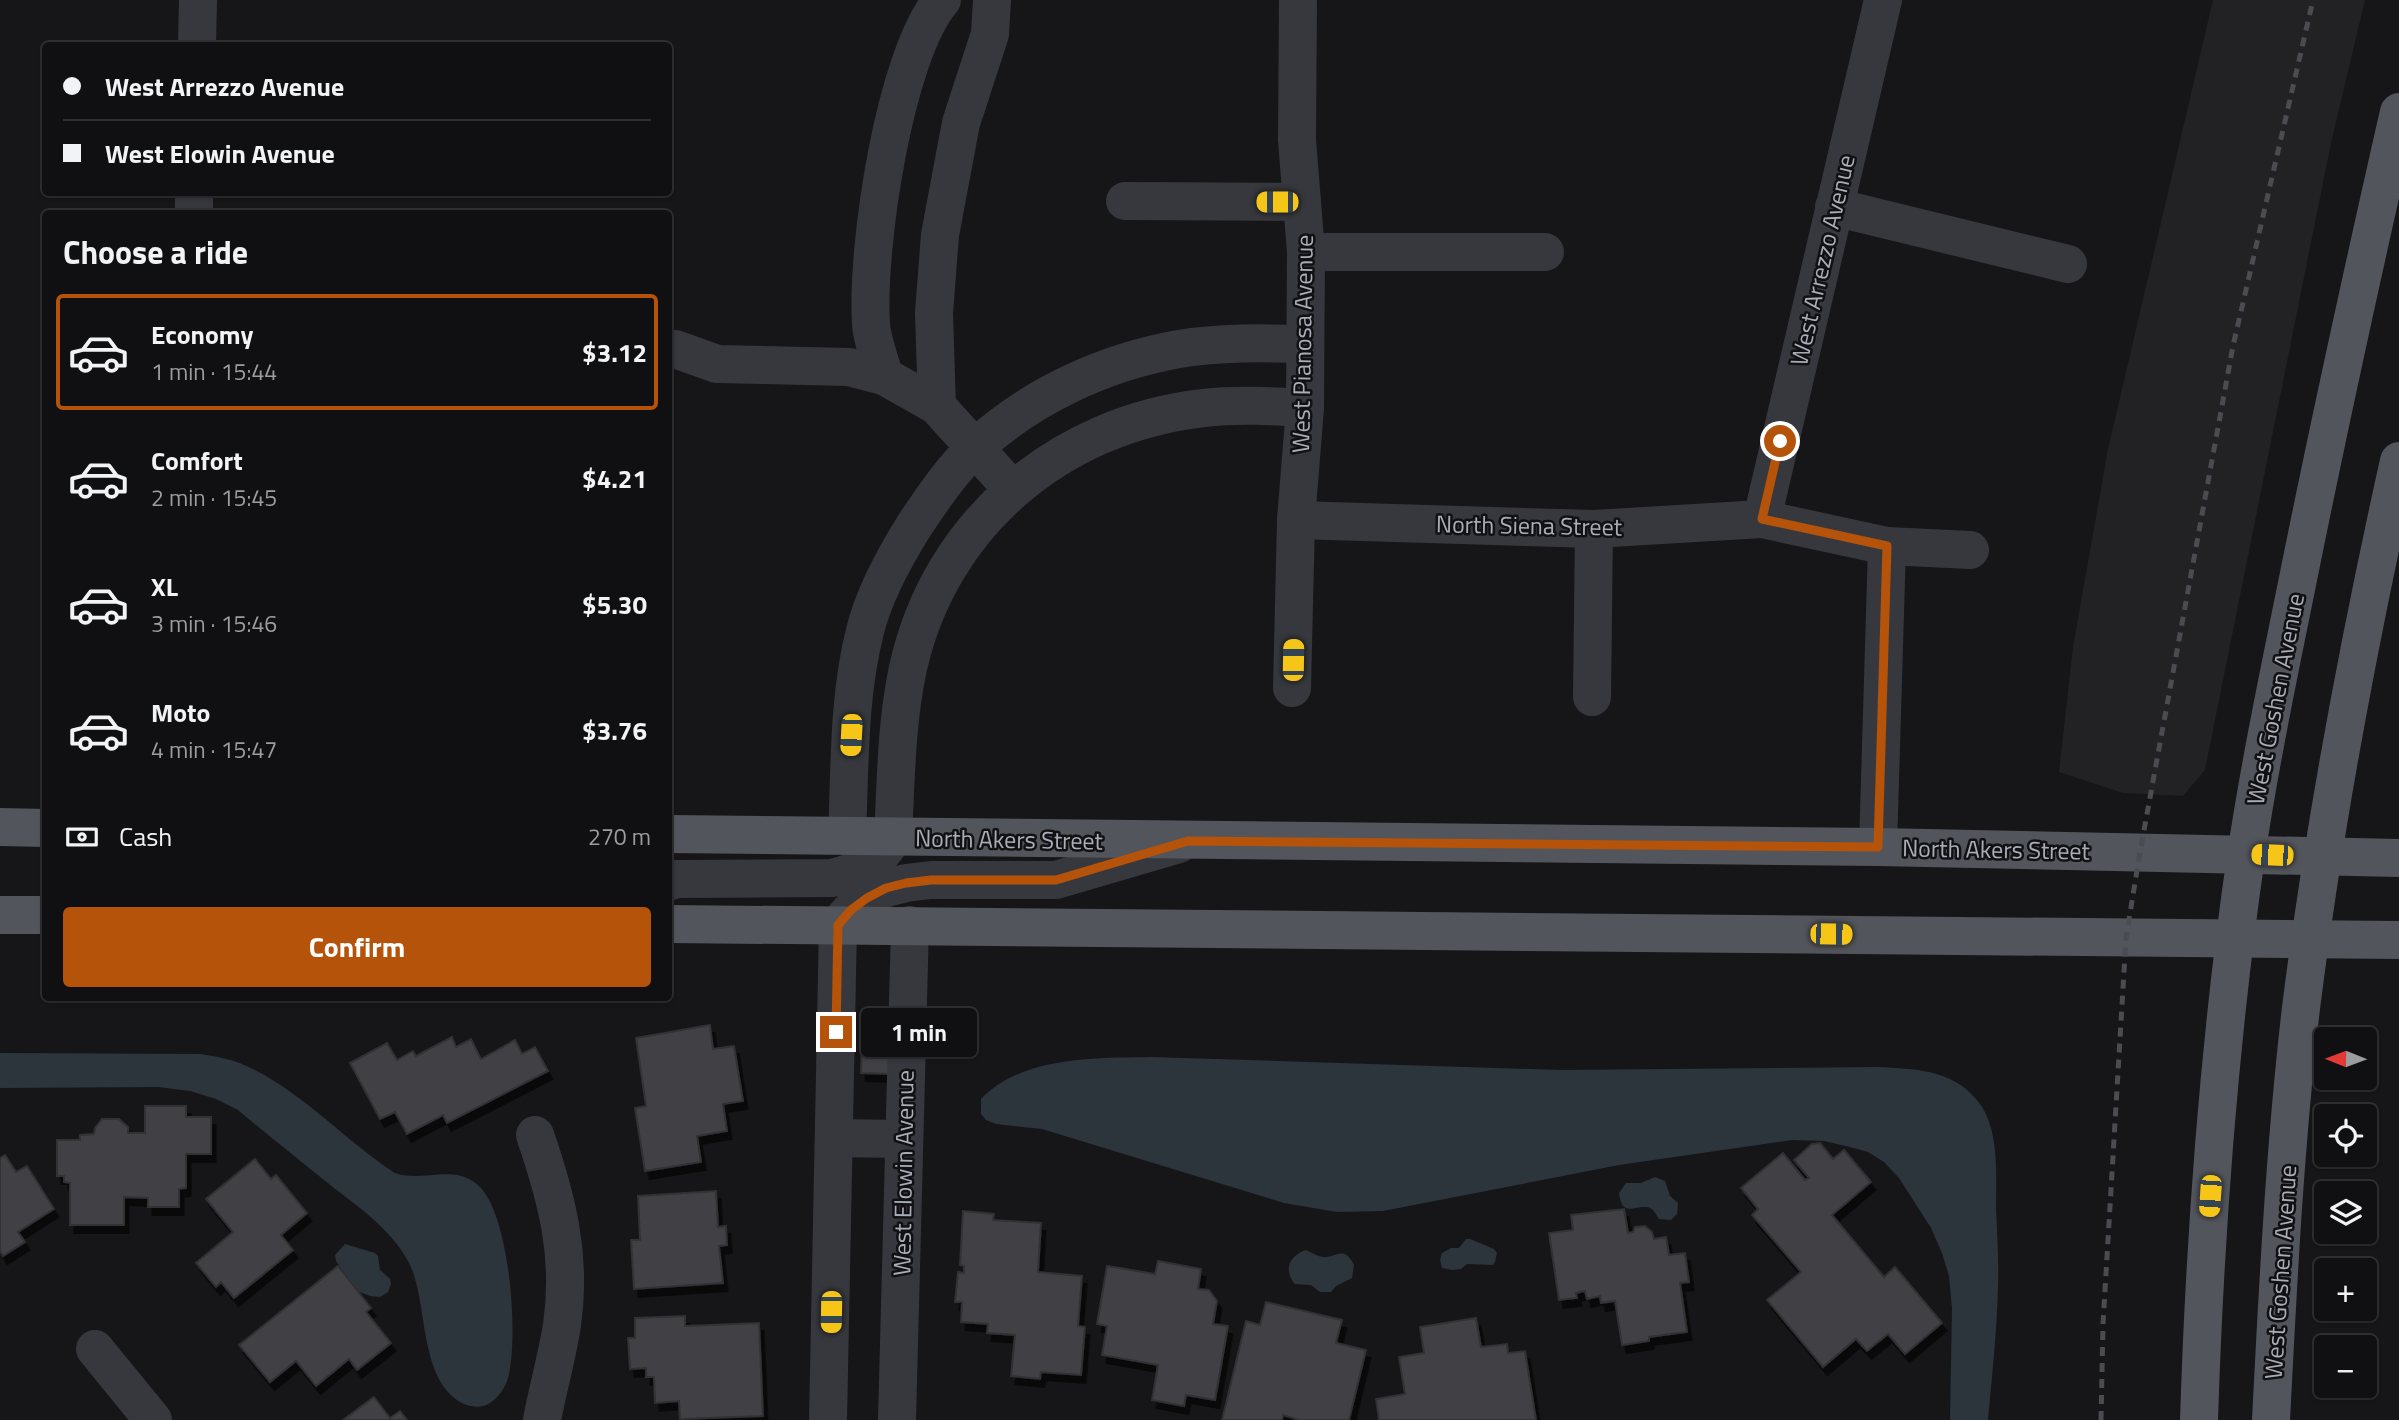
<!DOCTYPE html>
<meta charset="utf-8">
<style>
:root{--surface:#101012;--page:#1e1e20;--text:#f1f3f6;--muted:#9c9d9f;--line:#303032;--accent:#b45309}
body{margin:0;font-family:"Titillium Web",sans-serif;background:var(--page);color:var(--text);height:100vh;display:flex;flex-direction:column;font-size:26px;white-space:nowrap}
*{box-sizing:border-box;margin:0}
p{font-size:23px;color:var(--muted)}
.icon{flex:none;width:38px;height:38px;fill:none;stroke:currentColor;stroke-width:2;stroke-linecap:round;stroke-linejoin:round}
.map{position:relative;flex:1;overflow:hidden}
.drawer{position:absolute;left:42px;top:210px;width:630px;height:791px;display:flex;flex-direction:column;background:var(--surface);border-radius:7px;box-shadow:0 2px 5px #0004,0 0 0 2px var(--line)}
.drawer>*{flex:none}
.hud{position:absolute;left:42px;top:42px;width:630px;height:154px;border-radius:7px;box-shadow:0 2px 5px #0004,0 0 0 2px var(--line);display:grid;align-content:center;height:154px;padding:0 21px;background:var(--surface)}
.needle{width:46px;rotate:271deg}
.tools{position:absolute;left:2314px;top:1027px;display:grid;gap:14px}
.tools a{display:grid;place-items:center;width:63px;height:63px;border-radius:7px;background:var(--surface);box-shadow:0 2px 5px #0004,0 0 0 2px var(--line);font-size:35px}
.end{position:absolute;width:32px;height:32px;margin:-16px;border:9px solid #b45309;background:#fff;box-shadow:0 0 0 4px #fff}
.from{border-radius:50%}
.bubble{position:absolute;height:49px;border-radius:7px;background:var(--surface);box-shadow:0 2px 5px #0004,0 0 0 2px var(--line);font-size:23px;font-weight:700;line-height:49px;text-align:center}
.car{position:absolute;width:21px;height:42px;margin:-21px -10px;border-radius:9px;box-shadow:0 0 5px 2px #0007;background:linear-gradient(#f5c518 24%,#345 0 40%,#f5c518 0 76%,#345 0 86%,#f5c518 0)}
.hud b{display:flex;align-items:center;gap:24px;height:66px;font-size:26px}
.hud b+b{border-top:2px solid var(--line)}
.hud i{width:18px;height:18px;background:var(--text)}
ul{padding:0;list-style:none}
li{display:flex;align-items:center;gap:21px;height:116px;margin:0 14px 10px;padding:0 7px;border:4px solid transparent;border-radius:7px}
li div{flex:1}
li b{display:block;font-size:26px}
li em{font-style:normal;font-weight:700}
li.on{border-color:var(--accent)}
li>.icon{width:63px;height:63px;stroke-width:1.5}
h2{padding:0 21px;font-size:32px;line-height:84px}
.pay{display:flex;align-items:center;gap:18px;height:77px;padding:0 21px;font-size:26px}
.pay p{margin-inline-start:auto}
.cta{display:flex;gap:14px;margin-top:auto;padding:14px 21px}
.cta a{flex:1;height:80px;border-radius:7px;background:var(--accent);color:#fff;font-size:28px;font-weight:700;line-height:80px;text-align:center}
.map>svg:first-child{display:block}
.built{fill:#222225}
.water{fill:#2c353c}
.building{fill:#404145;stroke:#303034;stroke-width:2;filter:url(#shadow)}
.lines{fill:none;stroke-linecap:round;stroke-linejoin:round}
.minor{stroke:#37383d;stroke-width:38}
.major{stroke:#53555c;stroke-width:38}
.rail{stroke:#4a4c52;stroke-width:5;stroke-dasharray:9 7;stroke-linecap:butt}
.route{stroke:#b45309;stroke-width:9}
.labels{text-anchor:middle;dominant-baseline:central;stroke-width:5;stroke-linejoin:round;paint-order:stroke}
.street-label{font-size:24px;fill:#a8adb8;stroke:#111113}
</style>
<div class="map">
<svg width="2399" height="1420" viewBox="0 0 2399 1420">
<defs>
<filter id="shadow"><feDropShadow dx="4.5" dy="8" stdDeviation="0" flood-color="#0009"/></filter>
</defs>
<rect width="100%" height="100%" fill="#161618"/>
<!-- built -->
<polygon class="built" points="2213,0 2365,0 2331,143 2205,770 2183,796 2123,793 2059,772 2073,647 2108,449"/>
<!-- water -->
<g class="water">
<path d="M0,1053l201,1c18,3 35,6 52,15 52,26 93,72 142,104 27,10 61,-11 85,14 30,31 39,150 28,191 -3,10 -9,19 -18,25 -9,6 -21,4 -30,-1 -43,-27 -31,-103 -52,-141 -18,-33 -51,-55 -79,-77 -31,-25 -61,-49 -91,-74l-22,-11 -26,-8 -32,-4 -158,1z"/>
<path d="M1151,1057l410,13 317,-3c36,2 73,2 98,32 24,27 20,74 20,108 1,26 3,53 2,80 -1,44 -6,89 -10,133h-38l2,-112 -3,-32 -7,-23 -11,-25 -32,-50 -15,-16 -16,-10 -18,-5 -26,-6 -32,-1 -173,25 -236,46 -46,1 -53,-9 -242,-74 -46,-5 -10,-4 -5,-6v-15c41,-43 115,-41 170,-42z"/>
<path d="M1655,1177l10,4 5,15 8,7 -1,11 -6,6 -12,-1c-3,-5 -6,-12 -13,-12 -13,-1 -24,10 -27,-14l7,-10h15z"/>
<polygon points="1466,1239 1470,1239 1494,1249 1497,1253 1495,1262 1493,1265 1467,1264 1461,1269 1452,1270 1442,1268 1440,1260 1442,1253 1451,1248 1459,1248"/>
<polygon points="345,1244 375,1253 378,1256 380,1270 390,1279 391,1284 388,1292 380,1297 370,1296 357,1291 336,1261 335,1255"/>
<path d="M1306,1250c5,2 12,7 18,7 14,0 20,-12 30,8l-2,13 -16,8 -5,6h-11l-9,-7 -16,-1c-12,-14 -6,-28 11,-34z"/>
</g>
<!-- building -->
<g class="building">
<polygon points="710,1025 713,1049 734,1046 743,1101 723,1104 727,1131 697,1136 701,1162 645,1171 635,1108 646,1106 636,1038"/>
<polygon points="862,1034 892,1036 891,1074 861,1073"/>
<polygon points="452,1037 456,1047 471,1039 481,1059 515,1040 522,1054 535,1047 548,1071 447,1123 443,1115 407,1134 395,1112 380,1119 350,1063 387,1043 397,1060 413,1051 416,1056"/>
<polygon points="145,1106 186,1106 186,1117 211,1117 211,1154 186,1154 186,1188 179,1189 179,1207 148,1207 148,1198 124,1197 124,1225 70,1225 70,1183 64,1182 64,1176 57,1176 57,1140 80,1140 80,1135 94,1134 95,1128 102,1119 119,1119 128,1127 128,1133 145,1133"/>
<polygon points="1820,1143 1833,1159 1844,1150 1871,1182 1832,1215 1884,1277 1895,1267 1942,1323 1905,1354 1888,1334 1867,1351 1856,1339 1823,1367 1767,1300 1801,1272 1752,1215 1758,1209 1741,1188 1783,1153 1805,1180 1809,1178 1794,1160 1812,1144"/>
<polygon points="5,1155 16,1172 27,1166 54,1209 18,1232 25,1242 3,1256 0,1251 0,1158"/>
<polygon points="255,1159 271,1179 276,1175 307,1213 281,1235 293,1250 234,1298 221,1282 216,1287 196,1263 233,1232 206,1199"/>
<polygon points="716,1191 718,1227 726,1226 727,1245 719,1246 723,1283 634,1289 631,1240 640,1240 638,1196"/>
<polygon points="1624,1209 1628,1233 1633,1232 1635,1227 1645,1226 1652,1232 1654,1239 1666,1237 1669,1255 1685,1253 1689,1282 1680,1283 1687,1332 1649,1337 1649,1341 1622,1345 1615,1301 1601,1303 1600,1296 1587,1299 1585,1291 1576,1293 1577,1298 1559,1300 1549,1233 1573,1230 1571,1215"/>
<polygon points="963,1211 994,1214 993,1220 1041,1223 1038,1272 1082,1276 1078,1326 1085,1327 1081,1375 1041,1372 1040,1379 1011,1376 1015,1335 987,1333 988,1324 961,1322 962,1302 955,1302 958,1272 964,1273 964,1266 960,1265"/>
<polygon points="1158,1261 1201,1269 1198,1289 1209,1290 1217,1301 1213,1324 1228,1326 1215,1400 1186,1395 1184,1406 1152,1400 1158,1365 1102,1355 1107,1326 1097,1324 1107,1266 1155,1274"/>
<polygon points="338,1266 371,1308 366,1312 391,1343 357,1370 349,1359 316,1386 296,1361 270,1382 239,1345"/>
<polygon points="1266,1302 1342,1320 1336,1343 1366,1350 1349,1420 1299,1420 1283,1415 1282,1420 1222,1420 1246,1321 1260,1325"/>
<polygon points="685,1316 685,1326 759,1323 763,1416 680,1419 679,1401 655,1403 654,1377 646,1377 646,1368 630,1369 628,1338 635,1338 635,1318"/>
<polygon points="1476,1318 1481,1347 1507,1344 1508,1353 1525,1351 1536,1420 1379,1420 1376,1399 1405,1394 1399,1357 1424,1353 1420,1327"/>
<polygon points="374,1397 390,1418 400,1411 407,1420 343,1420"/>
</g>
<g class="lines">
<!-- minor -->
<g class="minor">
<path d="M942,0c-48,56 -76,250 -71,324 1,17 9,35 13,52l53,30 76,84"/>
<polyline points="197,46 198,0"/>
<polyline points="1125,201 1302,202"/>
<polyline points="1834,207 2068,264"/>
<polyline points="194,214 194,192"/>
<polyline points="1306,252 1545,252"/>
<polyline points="668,349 675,349 717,364 849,367 884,376"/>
<polyline points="937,406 934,313 940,235 961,123 990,34 992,0"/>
<polyline points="1762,519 1883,0"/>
<polyline points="1296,520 1594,529 1762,519 1887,546 1970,550"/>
<polyline points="1292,688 1296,520 1305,408 1306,252 1297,140 1298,0"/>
<polyline points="1592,697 1594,529"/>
<path d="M847,836c3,-68 1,-138 18,-205 9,-37 29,-73 49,-105 18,-27 38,-57 62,-79 55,-51 129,-85 203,-98 41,-7 84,-6 126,-5"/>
<polyline points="1878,847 1887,546"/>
<path d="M668,882l9,-3 155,-1c28,-7 48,-15 61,-41 3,-57 3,-113 15,-169 32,-144 151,-244 296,-260 33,-4 67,-2 101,0"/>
<path d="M535,1135c22,64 37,121 27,190 -5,32 -14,63 -20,95"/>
<polyline points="834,1138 903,1139"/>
<polyline points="95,1349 153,1420"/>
<polyline points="828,1420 838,925 851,910 867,898 886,888 906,883 931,880 1056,880 1179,844"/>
<polyline points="897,1420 910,925"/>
</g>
<!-- major -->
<g class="major">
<polyline points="0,827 46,828"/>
<polyline points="668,834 1878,847 2399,858"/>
<polyline points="0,915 46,915"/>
<polyline points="668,924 2399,940"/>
<path d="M2199,1420c6,-189 20,-377 47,-564 14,-94 34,-188 53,-282 31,-154 65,-308 100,-462"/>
<path d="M2271,1420c7,-137 14,-275 30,-412 23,-183 58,-367 98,-547"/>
</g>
<!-- rail -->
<polyline class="rail" points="2101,1420 2103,1324 2126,938 2140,852 2233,346 2313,0"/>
</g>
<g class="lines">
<!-- route -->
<polyline class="route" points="836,1032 838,925 851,910 867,898 886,888 906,883 931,880 1056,880 1188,841 1878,847 1887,546 1762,519 1780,441"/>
</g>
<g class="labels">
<!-- street labels -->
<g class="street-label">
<text transform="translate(1822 260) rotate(-77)">West Arrezzo Avenue</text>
<text transform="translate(1302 344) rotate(-89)">West Pianosa Avenue</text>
<text transform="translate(1529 525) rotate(1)">North Siena Street</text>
<text transform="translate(2275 699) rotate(-79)">West Goshen Avenue</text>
<text transform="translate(1009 839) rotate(1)">North Akers Street</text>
<text transform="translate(1996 849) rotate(1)">North Akers Street</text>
<text transform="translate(903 1173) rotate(-89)">West Elowin Avenue</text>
<text transform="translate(2280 1272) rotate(-86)">West Goshen Avenue</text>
</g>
</g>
</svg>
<div class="tools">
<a><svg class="needle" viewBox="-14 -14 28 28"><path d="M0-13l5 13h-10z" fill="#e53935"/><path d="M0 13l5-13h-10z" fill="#9c9d9f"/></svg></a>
<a><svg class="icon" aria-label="locate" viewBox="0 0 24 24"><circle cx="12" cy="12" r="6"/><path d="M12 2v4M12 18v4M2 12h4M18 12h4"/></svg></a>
<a><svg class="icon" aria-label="layers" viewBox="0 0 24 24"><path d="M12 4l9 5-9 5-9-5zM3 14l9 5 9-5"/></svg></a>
<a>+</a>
<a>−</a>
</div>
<i class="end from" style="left:1780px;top:441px"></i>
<i class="end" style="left:836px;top:1032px"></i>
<div class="bubble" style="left:861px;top:1008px;width:116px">1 min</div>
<i class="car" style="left:1277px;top:202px;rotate:270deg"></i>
<i class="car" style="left:1293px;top:660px;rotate:1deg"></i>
<i class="car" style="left:851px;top:735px;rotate:183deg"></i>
<i class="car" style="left:2272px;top:855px;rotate:272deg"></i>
<i class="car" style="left:1831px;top:934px;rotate:91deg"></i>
<i class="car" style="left:2210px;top:1196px;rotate:184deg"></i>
<i class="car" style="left:831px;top:1312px;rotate:181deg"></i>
<div class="hud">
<b><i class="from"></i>West Arrezzo Avenue</b>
<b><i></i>West Elowin Avenue</b>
</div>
<section class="drawer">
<h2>Choose a ride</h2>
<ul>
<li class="on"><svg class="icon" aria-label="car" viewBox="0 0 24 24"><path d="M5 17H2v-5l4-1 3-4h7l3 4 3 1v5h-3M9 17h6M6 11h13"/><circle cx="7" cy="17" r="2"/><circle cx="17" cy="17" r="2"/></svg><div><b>Economy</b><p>1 min · 15:44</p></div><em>$3.12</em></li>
<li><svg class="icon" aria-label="car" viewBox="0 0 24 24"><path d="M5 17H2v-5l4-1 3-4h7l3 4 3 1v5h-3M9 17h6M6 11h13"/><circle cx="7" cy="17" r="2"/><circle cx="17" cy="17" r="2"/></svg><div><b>Comfort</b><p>2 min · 15:45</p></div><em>$4.21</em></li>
<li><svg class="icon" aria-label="car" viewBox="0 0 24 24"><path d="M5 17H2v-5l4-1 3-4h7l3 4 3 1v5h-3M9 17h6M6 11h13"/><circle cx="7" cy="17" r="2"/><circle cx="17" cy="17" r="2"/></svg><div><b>XL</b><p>3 min · 15:46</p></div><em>$5.30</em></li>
<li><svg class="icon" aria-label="car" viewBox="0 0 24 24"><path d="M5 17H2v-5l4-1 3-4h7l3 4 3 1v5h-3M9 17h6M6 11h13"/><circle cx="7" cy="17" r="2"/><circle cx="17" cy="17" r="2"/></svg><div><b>Moto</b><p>4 min · 15:47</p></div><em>$3.76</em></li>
</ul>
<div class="pay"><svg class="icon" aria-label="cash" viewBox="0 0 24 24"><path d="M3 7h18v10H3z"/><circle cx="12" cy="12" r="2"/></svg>Cash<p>270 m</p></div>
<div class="cta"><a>Confirm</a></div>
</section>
</div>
